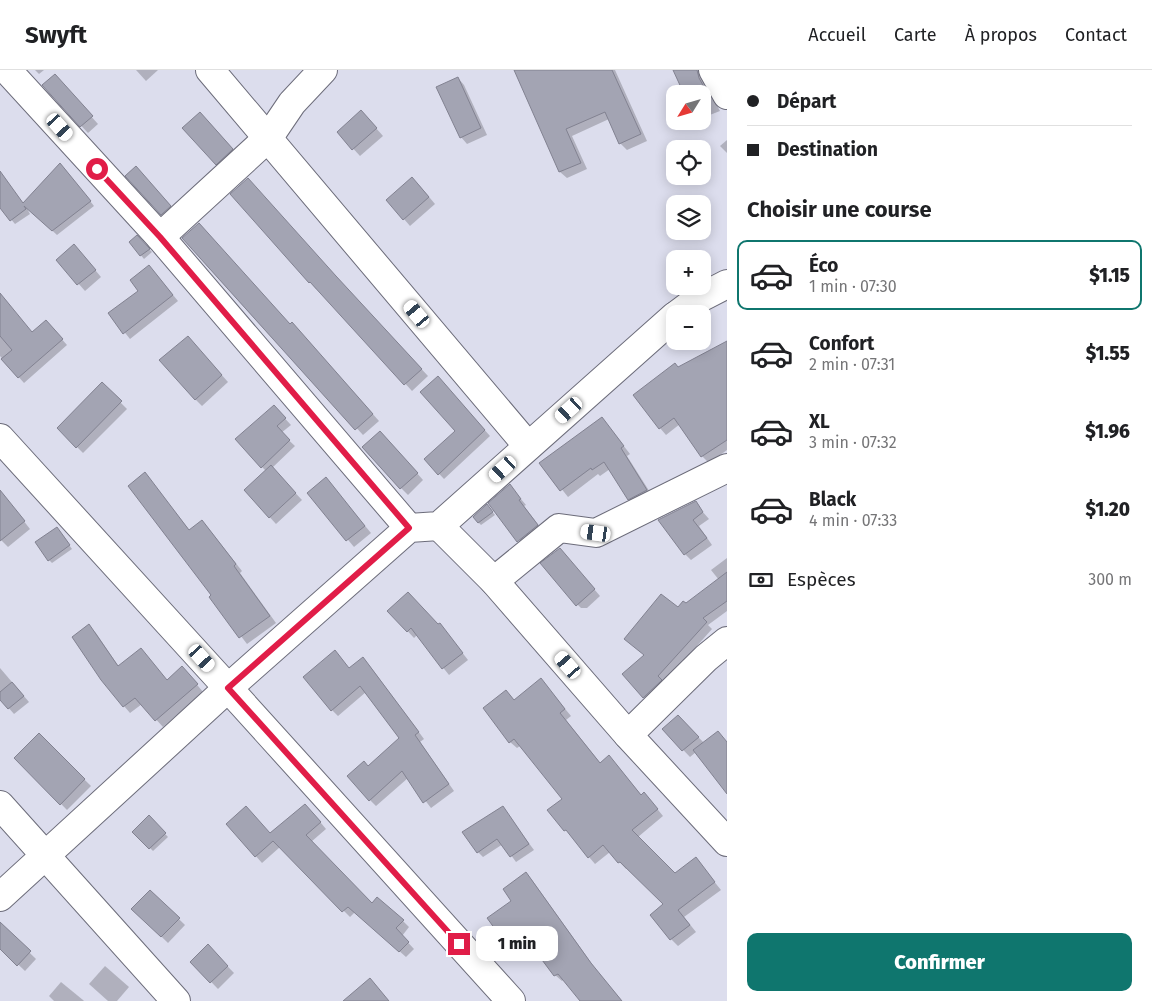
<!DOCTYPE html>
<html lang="fr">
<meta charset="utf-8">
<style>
:root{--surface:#fff;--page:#f2f2f2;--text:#202124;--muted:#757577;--line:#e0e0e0;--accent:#0f766e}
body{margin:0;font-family:"Fira Sans",sans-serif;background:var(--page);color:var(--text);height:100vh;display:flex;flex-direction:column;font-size:19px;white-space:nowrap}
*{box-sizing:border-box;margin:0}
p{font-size:16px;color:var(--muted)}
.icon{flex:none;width:28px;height:28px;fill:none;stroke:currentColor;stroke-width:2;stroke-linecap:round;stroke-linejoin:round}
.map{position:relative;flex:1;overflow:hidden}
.details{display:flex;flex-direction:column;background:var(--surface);width:425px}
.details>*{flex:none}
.guide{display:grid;align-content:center;height:110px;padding:0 20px;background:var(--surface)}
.needle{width:32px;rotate:233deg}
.fabs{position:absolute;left:666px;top:15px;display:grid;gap:10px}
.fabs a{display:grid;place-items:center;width:45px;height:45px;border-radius:10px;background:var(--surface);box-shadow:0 2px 12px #0003;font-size:25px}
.end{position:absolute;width:22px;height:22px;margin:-11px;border:6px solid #e11d48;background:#fff;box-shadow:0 0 0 2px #fff}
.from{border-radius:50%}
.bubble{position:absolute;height:35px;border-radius:10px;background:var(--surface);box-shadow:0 2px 12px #0003;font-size:16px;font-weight:800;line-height:35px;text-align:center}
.car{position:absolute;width:15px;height:30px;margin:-15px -8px;border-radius:6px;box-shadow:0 0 4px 1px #0007;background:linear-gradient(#fff 24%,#345 0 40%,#fff 0 76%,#345 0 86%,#fff 0)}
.guide b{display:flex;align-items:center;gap:18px;height:48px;font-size:19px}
.guide b+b{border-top:1px solid var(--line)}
.guide i{width:12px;height:12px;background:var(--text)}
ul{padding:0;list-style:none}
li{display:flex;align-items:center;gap:15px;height:70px;margin:0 10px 8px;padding:0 10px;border:2px solid transparent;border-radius:10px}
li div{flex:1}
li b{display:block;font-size:19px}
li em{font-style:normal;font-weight:800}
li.current{border-color:var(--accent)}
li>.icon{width:45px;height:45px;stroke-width:1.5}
h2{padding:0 20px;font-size:22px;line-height:60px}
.pay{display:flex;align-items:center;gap:12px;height:55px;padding:0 20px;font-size:19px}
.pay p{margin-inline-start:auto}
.cta{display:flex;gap:10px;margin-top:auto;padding:10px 20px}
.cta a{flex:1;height:58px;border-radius:10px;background:var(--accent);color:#fff;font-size:20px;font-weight:800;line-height:58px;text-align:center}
header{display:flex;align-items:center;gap:30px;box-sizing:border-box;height:70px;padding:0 25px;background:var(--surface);border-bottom:1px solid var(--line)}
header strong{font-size:24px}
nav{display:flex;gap:28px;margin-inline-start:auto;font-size:18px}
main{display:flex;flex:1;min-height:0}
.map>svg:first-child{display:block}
.shadow{fill:#0003}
.building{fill:#a3a4b3;stroke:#828291}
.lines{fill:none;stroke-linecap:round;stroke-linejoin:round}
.street-casing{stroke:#6c6c7a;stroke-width:30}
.street{stroke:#fff;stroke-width:28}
.route{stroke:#e11d48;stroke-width:6}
</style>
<header>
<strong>Swyft</strong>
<nav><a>Accueil</a><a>Carte</a><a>À propos</a><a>Contact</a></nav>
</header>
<main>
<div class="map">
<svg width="727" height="931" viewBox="0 0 727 931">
<rect width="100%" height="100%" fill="#dcdded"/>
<!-- shadow -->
<g class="shadow">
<polygon points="35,0 44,0 39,4"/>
<polygon points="136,0 158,0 146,11"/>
<polygon points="515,0 615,0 647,71 627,80 620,73 609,49 572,66 587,99 567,108 560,102"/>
<polygon points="675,0 702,0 706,15 720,41 702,48 702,24"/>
<polygon points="458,8 464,15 487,65 467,74 461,67"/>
<polygon points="61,13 98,54 88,63 44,16"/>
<polygon points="368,49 383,66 360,86 338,62"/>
<polygon points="207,50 239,86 223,101 216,94"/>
<polygon points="727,70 727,83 720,76"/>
<polygon points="64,98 94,136 57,165 25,135 30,144 15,154 0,136 0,103 23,135"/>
<polygon points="142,104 177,143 168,151 162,144"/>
<polygon points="419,115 435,134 410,156 404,149"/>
<polygon points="232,124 343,215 428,306 412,321 318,218 316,219 310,212"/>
<polygon points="137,167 152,182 144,189 130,172"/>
<polygon points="183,168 298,260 379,351 363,365"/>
<polygon points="80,182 101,207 85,221 58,190"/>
<polygon points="154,202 178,231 130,269 110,244 140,221"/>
<polygon points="0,240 33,263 51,257 67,275 24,313 0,286"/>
<polygon points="727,272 727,380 709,393 702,386 680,354 666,365 660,358 679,298"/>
<polygon points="194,274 228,312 202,336 195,329"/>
<polygon points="443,313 490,366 444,409 425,389 457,361"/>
<polygon points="102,314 127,339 83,383 58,358"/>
<polygon points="279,342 291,355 281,363 295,376 272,398 302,430 276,454 245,420 266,401 262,397"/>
<polygon points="602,348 630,384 627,386 653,427 636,436 629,429 610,399 600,406 598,404 568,427 541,393"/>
<polygon points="387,369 423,410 408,425 401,418"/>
<polygon points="145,404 190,461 202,451 208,458 242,501 240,503 276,553 247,574 211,527 213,525"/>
<polygon points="332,416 371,463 354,477 309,423"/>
<polygon points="510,416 526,435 524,436 543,461 524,476 490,433"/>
<polygon points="695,433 709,449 699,456 712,475 691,490 685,484"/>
<polygon points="0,434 12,436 30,459 8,477 0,469"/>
<polygon points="490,439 495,445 481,455 478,452"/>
<polygon points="57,458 72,479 52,493 49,490"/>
<polygon points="566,486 600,526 587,538 581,538 574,531"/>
<polygon points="727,488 727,541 708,555 712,559 664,613 650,634 624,604 645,586 686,535 719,510 711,500"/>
<polygon points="389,541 438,556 440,554 468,590 449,605 417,565 414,568"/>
<polygon points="89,556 96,563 119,597 167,611 189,605 203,622 163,657 142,634 130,643 124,636"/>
<polygon points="369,595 424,669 420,672 454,721 431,738 408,708 376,736 370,730 368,697 400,668 366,622 338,646 332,640 350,599"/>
<polygon points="0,598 29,632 14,644 0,628"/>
<polygon points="547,617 571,646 566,650 601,694 616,694 642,726 650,730 663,746 638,767 675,804 696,789 721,820 684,847 696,862 678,876 671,869 665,834 627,798 626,799 610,782 595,794 589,787 549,740 564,729 520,676 517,678 510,672 506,621 515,631"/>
<polygon points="678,646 704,673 727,682 727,722 696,682 690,687 664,660"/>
<polygon points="39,665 91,716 67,740 16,688"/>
<polygon points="504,740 534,780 516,792 503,774 483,787 478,782"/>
<polygon points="311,741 326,759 311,772 372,835 403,851 409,857 402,866 414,879 406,887 355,842 350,847 280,777 262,793 227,754 271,764"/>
<polygon points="149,747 168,767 153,781 134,762"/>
<polygon points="526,804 532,810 597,901 622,931 582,931 564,909 562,911 555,905 525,865 510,876 504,870 489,849 513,831"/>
<polygon points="150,821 185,855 168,873 133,839"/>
<polygon points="1,855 36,889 25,901 0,877"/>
<polygon points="208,876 234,903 218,919 192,892"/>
<polygon points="105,896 129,917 117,931 108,931 89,914"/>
<polygon points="61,912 83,930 84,931 54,931 49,926"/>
</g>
<!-- building -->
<g class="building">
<polygon points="514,0 612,0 641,64 619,74 605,42 566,59 581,93 559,102"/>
<polygon points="673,0 697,0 699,8 708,24 684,24"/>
<polygon points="55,4 93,46 80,57 42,15"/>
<polygon points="458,7 481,58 460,68 436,17"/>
<polygon points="361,40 377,58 352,80 337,62"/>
<polygon points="200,42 233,79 216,95 182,58"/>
<polygon points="60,93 91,131 52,161 24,136 26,139 10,151 0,138 0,101 23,133"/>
<polygon points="136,96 171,136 161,145 125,106"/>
<polygon points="412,107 429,127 403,150 386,130"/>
<polygon points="248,108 336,206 422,299 404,315 310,212 309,213 230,124"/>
<polygon points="199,153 290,254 292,252 373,344 355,360 182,168"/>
<polygon points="137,165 150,179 140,186 129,172"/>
<polygon points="74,174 96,200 77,215 56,190"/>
<polygon points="149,195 173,225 123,264 108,243 138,221 130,210"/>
<polygon points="0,223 32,262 46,250 63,269 18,308 1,289 12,280 0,266"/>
<polygon points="188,266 222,305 195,330 159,290"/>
<polygon points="727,271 727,370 701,387 674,348 659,359 633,325 675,293 678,297"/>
<polygon points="438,306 485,360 438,405 424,389 455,361 420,322"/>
<polygon points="102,312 122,331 76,378 57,358"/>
<polygon points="274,335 286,348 277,356 290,370 261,398 235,369"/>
<polygon points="602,347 624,376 621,378 647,420 628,430 604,392 592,400 591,398 560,421 539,393"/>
<polygon points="380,361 418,403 400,419 362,377"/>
<polygon points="271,395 296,423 269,448 244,420"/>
<polygon points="145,402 189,460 202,450 236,494 234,496 270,546 239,568 209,527 211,525 128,416"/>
<polygon points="326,407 365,456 346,471 307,423"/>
<polygon points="510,414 521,429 519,430 538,455 517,472 488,433"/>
<polygon points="0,420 25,451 0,471"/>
<polygon points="696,431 703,442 693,450 707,468 684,485 658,450"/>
<polygon points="487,434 493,442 478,453 473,447"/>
<polygon points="57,457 70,475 48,491 35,472"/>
<polygon points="560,478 595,519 576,536 540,493"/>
<polygon points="727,502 727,531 703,548 707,552 658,606 662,610 643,628 622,604 644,585 624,569 661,524 678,537 683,531 686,533"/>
<polygon points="408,522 438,554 440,553 463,583 442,599 411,558 407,562 387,541"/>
<polygon points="89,554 118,596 141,578 167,610 182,596 198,614 155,651 135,628 123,637 101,610 72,567"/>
<polygon points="335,580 349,598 363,587 419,662 415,665 449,714 423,733 402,701 369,731 347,706 364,691 368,696 399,668 360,616 331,641 303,607"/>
<polygon points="541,608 565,639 560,643 600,693 609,685 641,725 644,722 658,739 632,760 675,803 696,787 715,812 678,840 690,855 670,870 650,845 663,834 620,792 618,793 603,775 588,788 566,760 564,761 547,740 562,729 514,669 509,673 483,638 506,620 514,630"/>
<polygon points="12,612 24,626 8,639 0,630 0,622"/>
<polygon points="678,645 699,667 682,681 662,659"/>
<polygon points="718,661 727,672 727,724 693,680"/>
<polygon points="39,663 85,709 60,735 14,688"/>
<polygon points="305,734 321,752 306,765 372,833 377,827 404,850 396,858 409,872 399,882 348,837 342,842 273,771 255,787 226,754 246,736 270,763"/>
<polygon points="503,736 529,774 510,787 497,769 477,783 462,762"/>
<polygon points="149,745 166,763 149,779 132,762"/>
<polygon points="526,802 591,893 622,931 580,931 558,904 554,906 519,859 503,870 487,848 511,831 503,819"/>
<polygon points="150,820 180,848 161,867 131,839"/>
<polygon points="0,852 31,881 17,896 0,879"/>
<polygon points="208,874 228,896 210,913 190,892"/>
<polygon points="370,908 389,931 343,931"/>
</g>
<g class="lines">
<!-- street casing -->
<g class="street-casing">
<g id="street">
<polyline points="7,0 160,167 409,458"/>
<polyline points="210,0 528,376"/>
<polyline points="713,0 727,25"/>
<polyline points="160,167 269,67 292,33 323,0"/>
<polyline points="678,244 698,229 727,214"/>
<polyline points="0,368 228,618 511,931"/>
<polyline points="439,456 494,511 628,665 727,772"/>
<polyline points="494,511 559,458 596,463 727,398"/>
<polyline points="628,665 706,588 727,571"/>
<polyline points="0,735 176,931"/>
<polyline points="0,827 228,618 409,458 439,456 675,246"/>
</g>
</g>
<!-- street -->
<use href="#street" class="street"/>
</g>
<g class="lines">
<!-- route -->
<polyline class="route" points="97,99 160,167 409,458 228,618 459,874"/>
</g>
</svg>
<div class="fabs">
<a><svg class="needle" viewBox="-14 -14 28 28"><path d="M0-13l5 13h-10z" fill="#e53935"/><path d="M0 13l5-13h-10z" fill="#757577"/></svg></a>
<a><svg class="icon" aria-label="locate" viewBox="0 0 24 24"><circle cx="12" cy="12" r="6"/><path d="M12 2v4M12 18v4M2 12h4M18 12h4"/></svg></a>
<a><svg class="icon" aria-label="layers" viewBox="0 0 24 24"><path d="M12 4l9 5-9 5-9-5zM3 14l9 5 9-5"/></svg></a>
<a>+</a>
<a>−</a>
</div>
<i class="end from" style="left:97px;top:99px"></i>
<i class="end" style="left:459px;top:874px"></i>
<div class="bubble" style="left:476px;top:856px;width:82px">1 min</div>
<i class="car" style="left:60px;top:57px;rotate:138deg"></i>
<i class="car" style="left:417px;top:244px;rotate:320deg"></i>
<i class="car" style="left:569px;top:340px;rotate:228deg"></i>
<i class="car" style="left:503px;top:399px;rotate:228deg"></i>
<i class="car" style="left:596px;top:463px;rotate:278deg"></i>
<i class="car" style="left:202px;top:588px;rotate:138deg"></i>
<i class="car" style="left:568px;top:595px;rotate:319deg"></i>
</div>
<section class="details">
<div class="guide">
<b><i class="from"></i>Départ</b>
<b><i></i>Destination</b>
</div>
<h2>Choisir une course</h2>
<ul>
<li class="current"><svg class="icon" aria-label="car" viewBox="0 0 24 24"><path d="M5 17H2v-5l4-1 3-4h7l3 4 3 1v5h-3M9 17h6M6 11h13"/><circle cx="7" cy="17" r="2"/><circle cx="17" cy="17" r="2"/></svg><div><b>Éco</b><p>1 min · 07:30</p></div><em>$1.15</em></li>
<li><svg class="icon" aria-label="car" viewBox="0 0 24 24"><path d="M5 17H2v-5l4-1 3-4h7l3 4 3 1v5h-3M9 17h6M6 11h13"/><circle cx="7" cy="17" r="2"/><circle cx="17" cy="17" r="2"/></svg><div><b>Confort</b><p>2 min · 07:31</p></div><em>$1.55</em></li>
<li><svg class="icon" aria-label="car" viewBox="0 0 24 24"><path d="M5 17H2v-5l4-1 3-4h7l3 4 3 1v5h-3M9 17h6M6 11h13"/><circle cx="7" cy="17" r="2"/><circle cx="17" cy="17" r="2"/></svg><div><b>XL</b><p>3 min · 07:32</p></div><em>$1.96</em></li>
<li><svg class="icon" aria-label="car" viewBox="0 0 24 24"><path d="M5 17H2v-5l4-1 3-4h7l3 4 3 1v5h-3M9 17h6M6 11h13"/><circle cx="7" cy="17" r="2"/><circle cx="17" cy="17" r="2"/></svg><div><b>Black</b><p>4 min · 07:33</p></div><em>$1.20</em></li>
</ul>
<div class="pay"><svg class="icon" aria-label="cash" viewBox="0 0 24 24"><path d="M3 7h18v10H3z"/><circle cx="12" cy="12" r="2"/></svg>Espèces<p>300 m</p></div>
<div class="cta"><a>Confirmer</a></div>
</section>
</main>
